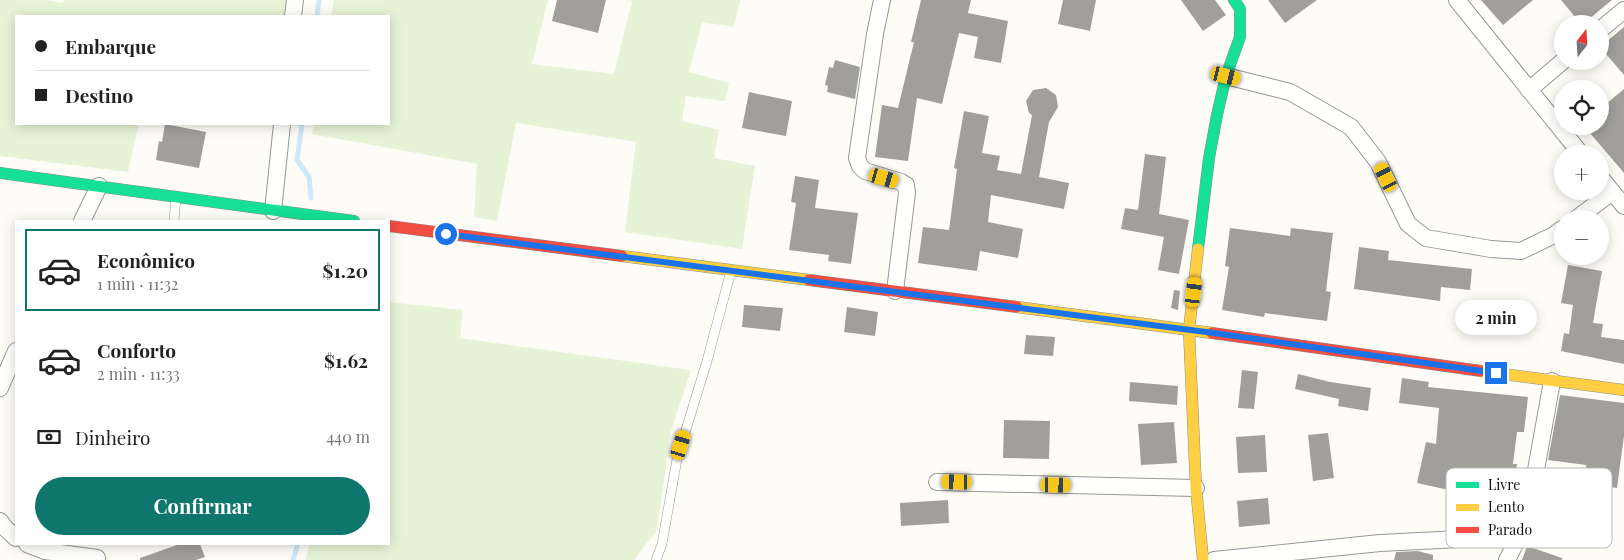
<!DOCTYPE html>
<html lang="pt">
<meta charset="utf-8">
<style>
:root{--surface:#fff;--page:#f2f2f2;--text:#222;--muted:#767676;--line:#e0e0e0;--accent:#0f766e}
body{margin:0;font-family:"Playfair Display",serif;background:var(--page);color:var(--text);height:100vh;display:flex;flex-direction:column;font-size:19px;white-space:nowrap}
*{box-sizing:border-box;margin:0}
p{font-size:16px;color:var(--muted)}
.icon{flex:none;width:28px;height:28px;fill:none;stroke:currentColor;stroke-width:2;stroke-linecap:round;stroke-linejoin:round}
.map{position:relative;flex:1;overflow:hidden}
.details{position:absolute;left:15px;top:220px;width:375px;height:325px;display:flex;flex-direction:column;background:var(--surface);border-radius:0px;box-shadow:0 2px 12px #0003}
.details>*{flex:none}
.guide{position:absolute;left:15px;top:15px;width:375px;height:110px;border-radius:0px;box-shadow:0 2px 12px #0003;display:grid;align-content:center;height:110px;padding:0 20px;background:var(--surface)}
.needle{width:32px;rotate:17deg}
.controls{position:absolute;left:1554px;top:15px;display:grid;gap:10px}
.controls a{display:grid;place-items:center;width:55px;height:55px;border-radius:50%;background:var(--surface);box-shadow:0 2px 12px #0003;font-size:25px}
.end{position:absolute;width:22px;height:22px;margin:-11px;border:6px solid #1a73e8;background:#fff;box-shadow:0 0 0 2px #fff}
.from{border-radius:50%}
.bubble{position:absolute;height:35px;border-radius:18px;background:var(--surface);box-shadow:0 2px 12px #0003;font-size:16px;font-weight:700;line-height:35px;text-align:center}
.car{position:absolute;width:15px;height:30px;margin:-15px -8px;border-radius:6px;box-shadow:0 0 4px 1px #0007;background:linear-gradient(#f5c518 24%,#345 0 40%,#f5c518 0 76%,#345 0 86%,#f5c518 0)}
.guide b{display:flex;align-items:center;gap:18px;height:48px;font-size:19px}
.guide b+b{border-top:1px solid var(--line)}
.guide i{width:12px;height:12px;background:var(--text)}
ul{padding:9px 0 0;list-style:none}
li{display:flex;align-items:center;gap:15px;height:82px;margin:0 10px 8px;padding:0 10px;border:2px solid transparent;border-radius:0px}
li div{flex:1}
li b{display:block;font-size:19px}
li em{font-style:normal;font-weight:700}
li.on{border-color:var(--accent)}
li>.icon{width:45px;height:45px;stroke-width:1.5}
.pay{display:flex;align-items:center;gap:12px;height:55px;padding:0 20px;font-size:19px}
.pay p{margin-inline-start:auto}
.button{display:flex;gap:10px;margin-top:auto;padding:10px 20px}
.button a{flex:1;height:58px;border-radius:30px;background:var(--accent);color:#fff;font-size:20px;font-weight:700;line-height:58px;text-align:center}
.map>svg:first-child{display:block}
.green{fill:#e7f3d7}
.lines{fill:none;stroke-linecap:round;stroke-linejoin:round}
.stream{stroke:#cde8f7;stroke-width:5}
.building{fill:#a19f9c}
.lane-casing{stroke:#979795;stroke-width:10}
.street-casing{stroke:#979795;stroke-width:18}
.fast-casing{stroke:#8e8d8b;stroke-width:12}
.slow-casing{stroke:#8e8d8b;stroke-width:12}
.jam-casing{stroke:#8e8d8b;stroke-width:12}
.lane{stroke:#fffffe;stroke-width:9}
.street{stroke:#fffffe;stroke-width:16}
.fast{stroke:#16e098;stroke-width:11}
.slow{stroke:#ffcf43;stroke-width:11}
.jam{stroke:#f24e42;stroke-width:11}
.route{stroke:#1a73e8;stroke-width:6}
.key{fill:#fff;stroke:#b8b8b8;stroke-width:1}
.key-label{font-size:14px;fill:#111}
</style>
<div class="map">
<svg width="1624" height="560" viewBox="0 0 1624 560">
<rect width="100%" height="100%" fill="#fdfcf7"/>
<!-- green -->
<g class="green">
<polygon points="0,0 44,0 63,3 64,0 293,0 292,16 16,16 16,124 139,124 128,172 0,156"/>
<polygon points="334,0 548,0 532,64 614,74 632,1 627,0 740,0 734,27 702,22 689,72 729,83 725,101 686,96 682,121 719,130 714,158 755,166 742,249 625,232 636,142 516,123 497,221 474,217 477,164 312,134 314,124 389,124 389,16 331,16"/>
<polygon points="389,302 463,310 460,338 691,370 671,431 657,530 634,560 305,560 310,544 389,544"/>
</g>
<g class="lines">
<!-- stream -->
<g class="stream">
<polyline points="317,16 319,0"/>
<polyline points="302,124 297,160 309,177 311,198"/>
<polyline points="293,560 298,544"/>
</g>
</g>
<!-- building -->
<g class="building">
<polygon points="557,0 606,0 598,33 552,21"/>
<polygon points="921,0 971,0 968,13 1008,21 1001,63 974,58 978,37 959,33 942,104 917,98 908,161 875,157 882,105 898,108 914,42 911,42"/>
<polygon points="1063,0 1096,0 1090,31 1058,24"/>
<polygon points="1181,0 1215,0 1226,15 1203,31"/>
<polygon points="1268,0 1317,0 1285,23"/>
<polygon points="1481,0 1533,0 1503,25"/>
<polygon points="1561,0 1612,0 1583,24 1581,24"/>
<polygon points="1624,27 1624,75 1600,47"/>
<polygon points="835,60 860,67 855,99 827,92 828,86 825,85 829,67 833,68"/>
<polygon points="1046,88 1056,95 1058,107 1049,122 1039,177 1069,183 1064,209 991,195 988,222 1023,229 1018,258 980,251 977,271 918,263 923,227 949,230 957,169 954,168 964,111 989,116 982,153 1000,156 997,170 1021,174 1032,115 1029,113 1026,101 1033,90"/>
<polygon points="1624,89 1624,173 1584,126 1600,126 1600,109"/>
<polygon points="749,92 792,101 786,136 742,128"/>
<polygon points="165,124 206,132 199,168 156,160 159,141 162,142"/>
<polygon points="1145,154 1166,157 1159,214 1189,220 1179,274 1158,270 1164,237 1121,229 1125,208 1138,210"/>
<polygon points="795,176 819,180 815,208 858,213 851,264 828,261 829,255 789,250 796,203 791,202"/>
<polygon points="1230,228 1290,236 1291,228 1333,233 1326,291 1331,292 1327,321 1265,313 1264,317 1222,310 1229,267 1225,266"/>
<polygon points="1359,247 1389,251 1388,260 1472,269 1470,290 1441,287 1440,301 1354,289"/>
<polygon points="1568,265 1602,271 1593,323 1603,324 1601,337 1624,340 1624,364 1561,351 1564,333 1569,334 1573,305 1561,303"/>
<polygon points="1174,290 1180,291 1178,310 1171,308"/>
<polygon points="744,305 783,308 780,331 742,327"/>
<polygon points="847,307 878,312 875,336 844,332"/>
<polygon points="1026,335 1055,337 1053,356 1024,354"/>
<polygon points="1242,370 1258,372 1254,409 1238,408"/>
<polygon points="1298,374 1330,382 1371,388 1368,411 1338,406 1339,399 1295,389"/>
<polygon points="1402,378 1429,382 1428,387 1528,397 1524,432 1517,432 1513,464 1517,464 1511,503 1471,500 1472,495 1417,483 1426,442 1436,444 1439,408 1399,403"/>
<polygon points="1130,382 1178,386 1177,405 1129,401"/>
<polygon points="1560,395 1624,403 1624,436 1617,488 1588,484 1586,465 1548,460"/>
<polygon points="1004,420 1050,421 1049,459 1003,458"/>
<polygon points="1174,422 1177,463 1141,465 1138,424"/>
<polygon points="1328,433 1334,478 1313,481 1308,435"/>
<polygon points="1265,435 1267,472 1238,473 1236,437"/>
<polygon points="1268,498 1270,524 1239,527 1237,501"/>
<polygon points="948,500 949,523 901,526 900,503"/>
<polygon points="180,544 200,544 205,557 196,560 140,560 140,558"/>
<polygon points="1527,546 1562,558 1562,560 1522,560"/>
<polygon points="1418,551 1433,555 1433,560 1394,560 1396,552"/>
</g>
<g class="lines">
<!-- lane casing -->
<g class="lane-casing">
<g id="lane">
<polyline points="174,221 176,197"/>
<polyline points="656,560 662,544 677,459 707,361 731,271"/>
</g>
</g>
<!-- street casing -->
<g class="street-casing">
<g id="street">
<polyline points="882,0 875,34 857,158 860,166 865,171 901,182 906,185 907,193 895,291"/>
<polyline points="1457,0 1581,154"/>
<polyline points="293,16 295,0"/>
<polyline points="1600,30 1624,10"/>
<polyline points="1226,76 1290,92 1351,127 1378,162 1408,224 1426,238 1491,249 1521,251 1554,235 1562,229"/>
<polyline points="1529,90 1563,61"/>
<polyline points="1600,177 1624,206"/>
<polyline points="273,211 282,124"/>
<polyline points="1576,219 1612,192"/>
<polyline points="82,221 99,186"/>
<polyline points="0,388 16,351"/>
<polyline points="937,482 1196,488"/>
<polyline points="0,521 4,527 16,538"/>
<polyline points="27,544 45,551 97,558"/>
<polyline points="1214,560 1380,543 1519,536"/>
<polyline points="1507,560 1519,536 1529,509 1552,381"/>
</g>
</g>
<!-- fast casing -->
<g class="fast-casing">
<g id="fast">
<polyline points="0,173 354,221"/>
<polyline points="1198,249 1209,158 1217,115 1226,76 1240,37 1240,9 1234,0"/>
</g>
</g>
<!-- slow casing -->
<g class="slow-casing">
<g id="slow">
<polyline points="1198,249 1189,330 1196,488 1203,560"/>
<polyline points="622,256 809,280"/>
<polyline points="1017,307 1212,333"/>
<polyline points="1481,371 1624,390"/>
</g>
</g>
<!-- jam casing -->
<g class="jam-casing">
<g id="jam">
<polyline points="389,226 622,256"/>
<polyline points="809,280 1017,307"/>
<polyline points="1212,333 1481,371"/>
</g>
</g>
<!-- lane -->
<use href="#lane" class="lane"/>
<!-- street -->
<use href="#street" class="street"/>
<!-- fast -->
<use href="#fast" class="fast"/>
<!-- slow -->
<use href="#slow" class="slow"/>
<!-- jam -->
<use href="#jam" class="jam"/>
</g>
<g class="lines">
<!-- route -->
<polyline class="route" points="446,234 1214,333 1496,373"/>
</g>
<!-- legend -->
<rect x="1446" y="468" width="166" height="80" rx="8" class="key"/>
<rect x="1456" y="482" width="23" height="6" fill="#16e098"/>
<rect x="1456" y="504" width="23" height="7" fill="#ffcf43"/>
<rect x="1456" y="527" width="23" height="6" fill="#f24e42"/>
<g class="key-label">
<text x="1488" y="490">Livre</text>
<text x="1488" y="512">Lento</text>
<text x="1488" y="535">Parado</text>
</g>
</svg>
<div class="controls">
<a><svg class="needle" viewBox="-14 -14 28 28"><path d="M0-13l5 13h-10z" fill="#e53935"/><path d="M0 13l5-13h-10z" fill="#767676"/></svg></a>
<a><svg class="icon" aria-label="locate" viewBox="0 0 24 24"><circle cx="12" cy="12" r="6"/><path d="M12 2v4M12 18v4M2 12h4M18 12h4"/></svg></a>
<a>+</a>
<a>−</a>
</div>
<i class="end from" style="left:446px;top:234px"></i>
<i class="end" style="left:1496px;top:373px"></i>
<div class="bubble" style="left:1455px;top:300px;width:82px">2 min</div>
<i class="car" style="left:1226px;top:76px;rotate:104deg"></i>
<i class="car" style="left:1386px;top:177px;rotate:334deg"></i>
<i class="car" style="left:884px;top:178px;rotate:106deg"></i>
<i class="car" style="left:1194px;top:292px;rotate:7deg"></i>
<i class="car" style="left:681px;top:445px;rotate:17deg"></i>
<i class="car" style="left:957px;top:482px;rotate:271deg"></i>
<i class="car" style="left:1056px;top:485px;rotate:91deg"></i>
<div class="guide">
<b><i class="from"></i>Embarque</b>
<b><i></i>Destino</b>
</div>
<section class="details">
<ul>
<li class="on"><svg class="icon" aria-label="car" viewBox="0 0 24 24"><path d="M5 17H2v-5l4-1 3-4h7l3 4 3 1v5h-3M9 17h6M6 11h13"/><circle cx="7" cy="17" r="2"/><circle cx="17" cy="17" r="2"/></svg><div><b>Econômico</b><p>1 min · 11:32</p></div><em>$1.20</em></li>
<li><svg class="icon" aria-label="car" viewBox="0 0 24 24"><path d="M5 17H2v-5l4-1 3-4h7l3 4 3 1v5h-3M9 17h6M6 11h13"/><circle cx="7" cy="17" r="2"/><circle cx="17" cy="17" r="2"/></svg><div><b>Conforto</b><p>2 min · 11:33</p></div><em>$1.62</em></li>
</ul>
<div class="pay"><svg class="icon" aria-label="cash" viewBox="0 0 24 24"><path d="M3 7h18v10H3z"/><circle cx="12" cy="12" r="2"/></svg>Dinheiro<p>440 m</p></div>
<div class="button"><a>Confirmar</a></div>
</section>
</div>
